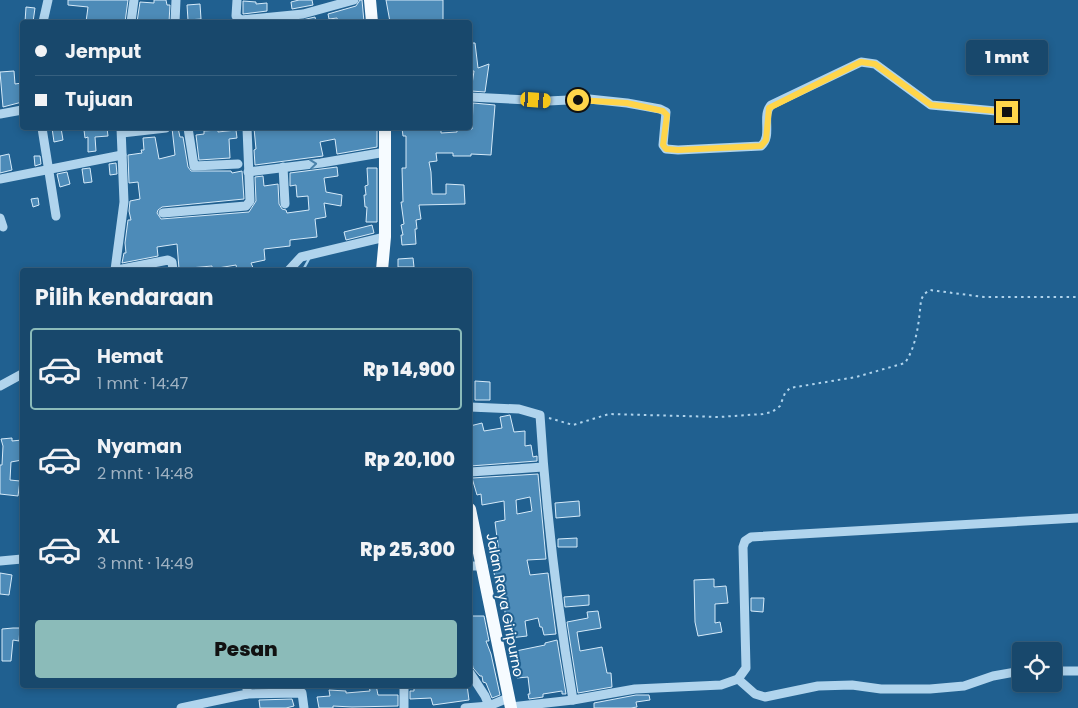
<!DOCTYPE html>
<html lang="id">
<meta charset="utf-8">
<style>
:root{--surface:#18486c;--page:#214f72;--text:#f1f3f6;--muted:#9fb2c2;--line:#36607f;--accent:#8bbbb9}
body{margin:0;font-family:Poppins,sans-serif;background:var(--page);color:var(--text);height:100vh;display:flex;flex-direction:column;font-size:19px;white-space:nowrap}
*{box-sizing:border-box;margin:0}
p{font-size:16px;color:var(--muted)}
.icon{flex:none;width:28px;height:28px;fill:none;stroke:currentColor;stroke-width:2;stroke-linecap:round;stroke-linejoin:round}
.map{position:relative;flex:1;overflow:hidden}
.side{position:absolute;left:20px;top:268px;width:452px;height:420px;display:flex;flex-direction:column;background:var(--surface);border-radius:5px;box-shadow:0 2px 8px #0003,0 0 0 1px var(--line)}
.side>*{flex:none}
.hud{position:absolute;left:20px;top:20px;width:452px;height:110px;border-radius:5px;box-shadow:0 2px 8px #0003,0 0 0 1px var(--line);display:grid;align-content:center;height:110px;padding:0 15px;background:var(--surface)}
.fabs{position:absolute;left:1012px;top:642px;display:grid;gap:10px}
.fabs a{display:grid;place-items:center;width:50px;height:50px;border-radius:5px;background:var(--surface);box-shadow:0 2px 8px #0003,0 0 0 1px var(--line);font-size:25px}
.end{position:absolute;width:22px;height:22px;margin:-11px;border:6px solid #ffd54a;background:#111;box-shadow:0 0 0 2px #111}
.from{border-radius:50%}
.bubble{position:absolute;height:35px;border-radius:5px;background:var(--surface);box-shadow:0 2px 8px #0003,0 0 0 1px var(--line);font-size:16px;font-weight:800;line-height:35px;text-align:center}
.car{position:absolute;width:15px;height:30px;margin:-15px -8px;border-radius:6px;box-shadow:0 0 4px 1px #0007;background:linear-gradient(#f5c518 24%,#345 0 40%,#f5c518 0 76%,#345 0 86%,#f5c518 0)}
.hud b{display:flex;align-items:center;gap:18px;height:48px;font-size:19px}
.hud b+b{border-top:1px solid var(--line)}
.hud i{width:12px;height:12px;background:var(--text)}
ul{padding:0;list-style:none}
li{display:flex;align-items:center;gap:15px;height:82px;margin:0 10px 8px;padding:0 5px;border:2px solid transparent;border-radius:5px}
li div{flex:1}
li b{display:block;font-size:19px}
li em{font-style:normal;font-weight:800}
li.current{border-color:var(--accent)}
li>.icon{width:45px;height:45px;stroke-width:1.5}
h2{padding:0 15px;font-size:22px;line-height:60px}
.primary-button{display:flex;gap:10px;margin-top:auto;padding:10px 15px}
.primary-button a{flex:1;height:58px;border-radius:5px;background:var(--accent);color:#111;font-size:20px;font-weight:800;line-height:58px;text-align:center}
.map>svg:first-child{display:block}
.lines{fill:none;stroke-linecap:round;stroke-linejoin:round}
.stream{stroke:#a4d0ee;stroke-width:2.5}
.building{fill:#4d8bb8;stroke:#d5eaf9;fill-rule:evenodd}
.path{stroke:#b0d4ed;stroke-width:2;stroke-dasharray:2.5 4;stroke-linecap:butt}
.minor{stroke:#b0d4ed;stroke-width:9}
.major{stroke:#f6fbff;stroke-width:12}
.oneway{stroke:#4b83ac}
.route{stroke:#ffd54a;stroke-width:6}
.labels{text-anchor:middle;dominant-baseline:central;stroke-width:4;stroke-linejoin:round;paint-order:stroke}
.street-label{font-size:14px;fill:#fff;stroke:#206090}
</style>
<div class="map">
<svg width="1078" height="708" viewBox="0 0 1078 708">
<rect width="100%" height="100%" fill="#206090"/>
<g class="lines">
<!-- stream -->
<polyline class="stream" points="303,270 309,259"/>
</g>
<!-- building -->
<g class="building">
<polygon points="68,0 128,0 125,22 86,22 88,7 68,5"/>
<polygon points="154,0 166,0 167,5 170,5 169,22 137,22 140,2 154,3"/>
<polygon points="299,0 312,0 313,5 292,9 291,2"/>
<polygon points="360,0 362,0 364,22 338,22 337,18 329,19 328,14 356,6"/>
<polygon points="386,0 443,0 443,22 390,22"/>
<polygon points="243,1 256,2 256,4 267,3 267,11 243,14"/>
<polygon points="200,4 201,19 188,20 187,5"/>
<polygon points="26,7 35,8 33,22 25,22"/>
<polygon points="315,17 316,22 298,22 298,21"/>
<polygon points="470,43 475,43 478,68 489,64 485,92 471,91 474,71 470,71"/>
<polygon points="14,71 15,84 22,83 22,102 3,107 0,72"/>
<polygon points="473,103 495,105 491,155 471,154 471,156 453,156 453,153 436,153 437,161 429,162 431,172 432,194 446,194 446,184 464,185 465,204 419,205 421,219 416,220 417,229 415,229 416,244 402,245 401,235 403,235 401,225 404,224 401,202 403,202 402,168 406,168 406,136 403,136 402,128 441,128 441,133 457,132 457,129 472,129"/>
<polygon points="52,128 61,128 63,140 54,142"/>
<polygon points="107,128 108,136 95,137 96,151 88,152 88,137 85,138 84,130"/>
<polygon points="172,128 178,128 180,137 183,137 188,167 191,171 231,171 232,173 242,171 244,199 162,207 158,210 157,213 161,219 249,212 256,201 255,177 263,176 264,186 278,184 279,204 282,209 286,210 287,213 309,210 308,196 297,197 296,185 290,186 290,173 337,167 338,176 324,178 326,192 342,195 341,206 324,203 326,217 315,219 317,237 290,240 290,246 264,249 265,260 251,263 254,270 237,270 236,265 212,269 212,266 179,269 177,244 157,247 158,256 122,263 124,253 126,253 125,243 128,220 131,220 129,211 130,201 140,199 138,182 129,183 128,155 142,153 141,150 144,150 143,138 155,137 159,159 175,155"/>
<polygon points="254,128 377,128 377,147 337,154 335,139 320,142 323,156 255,165 254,150 256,149"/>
<polygon points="218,130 218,132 236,130 237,138 229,139 230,158 199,160 196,135 204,134 204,131"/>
<polygon points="9,154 12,170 0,173 0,156"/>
<polygon points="34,156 40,156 41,164 35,166"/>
<polygon points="116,163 117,174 110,175 109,164"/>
<polygon points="90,168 92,182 84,183 82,169"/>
<polygon points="367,168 377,168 377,222 366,222 367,207 365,207 364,195 366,195 365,186 368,185"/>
<polygon points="67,172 70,184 60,187 57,174"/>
<polygon points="38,198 39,205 33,207 31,199"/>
<polygon points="372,225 374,233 346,240 344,232"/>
<polygon points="413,258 414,267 398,267 398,259"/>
<polygon points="475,381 490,382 490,400 475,400"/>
<polygon points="510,415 514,432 525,431 525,446 531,445 533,457 537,456 537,461 470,466 470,426 482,423 484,431 502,428 500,417"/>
<polygon points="12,438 12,441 22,440 22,460 11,462 10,480 20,481 18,496 0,494 0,465 2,465 3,446 1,439"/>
<path d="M538,474l8,85 -19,1 3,15 18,-2 8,61 -12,1 -2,-8h-2l-2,-9 -13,3 2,15 -17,2 -1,-15h-2l-7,-39 -3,1 -3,-12 3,-1 -2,-10 5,-1 -5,-39 10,-2 -1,-19 -22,4 -1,-11 -4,1 -5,-17zM530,497l2,14 -15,3 -1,-14z"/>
<polygon points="579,501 580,516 556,518 555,503"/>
<polygon points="577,538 577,547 558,547 558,539"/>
<polygon points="0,573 12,575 9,595 0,594"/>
<polygon points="714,579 714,587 726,586 728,603 715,604 715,623 720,622 722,632 698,636 695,622 694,580"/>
<polygon points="589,595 589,605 565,607 564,597"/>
<polygon points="751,598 764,598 763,612 751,611"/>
<polygon points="598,611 601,628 577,632 580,651 602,647 607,673 611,673 612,687 578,693 567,622 588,618 587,612"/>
<polygon points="470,616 484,616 489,641 486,641 491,654 500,695 492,698 486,683 483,682 482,676 480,676 473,668 472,662 470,663"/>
<polygon points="13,628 20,628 19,641 13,640 11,661 2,661 2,629"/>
<polygon points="557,640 566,694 562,694 562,691 543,694 543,697 529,699 528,694 530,694 528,677 517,678 515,659 512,659 511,652 545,645 545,643"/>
<polygon points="369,685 376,685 378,695 398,695 398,706 352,707 333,706 333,708 319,708 317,697 330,696 329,690 346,691 346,693 370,691"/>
<polygon points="414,685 454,685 454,687 467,685 469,700 433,705 431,698 410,699 410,691 414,691"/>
<polygon points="636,695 649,695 650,700 636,702 637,707 631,708 594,708 594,703"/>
<polygon points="292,699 294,706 286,708 260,708 259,700"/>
</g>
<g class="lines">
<!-- path -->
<path class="path" d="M549,418l24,7 36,-11 110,3 44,-3 9,-2 8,-6 5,-13 5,-5 66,-11 49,-14c12,-18 14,-42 16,-63l3,-6 6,-4 54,7h94"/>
<!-- minor -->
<g class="minor">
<polyline points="237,0 236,16 241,20 303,14 354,0"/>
<polyline points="43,22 48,0"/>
<polyline points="131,22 134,0"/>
<polyline points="175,22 176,0"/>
<path d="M470,97l78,4 41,-2 38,4 33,6 6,3 -3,33 3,4 12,1 83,-4c12,-10 0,-30 10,-41l90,-43 14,2 56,41 76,7"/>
<polyline points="0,114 22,110"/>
<polyline points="42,128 56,216"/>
<polyline points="188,128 194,166 238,164"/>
<polyline points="122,133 166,128"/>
<polyline points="283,167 285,204"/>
<polyline points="248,172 321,163 386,152"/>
<polyline points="0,179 122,155"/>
<polyline points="163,213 246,206 250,201 247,128"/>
<polyline points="0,218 3,227"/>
<polyline points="115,270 124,202 121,128"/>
<polyline points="117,270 168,260 172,262 173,270"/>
<polyline points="289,270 301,257 385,237"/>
<polyline points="0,386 22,374"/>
<path d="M470,407l49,2 21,6c6,96 17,190 33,285"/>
<polyline points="470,472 543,467"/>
<polyline points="0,561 22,559"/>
<polyline points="470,566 483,566"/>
<polyline points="1054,671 1078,671"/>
<polyline points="470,673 485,696 490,708"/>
<polyline points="738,679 755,694 765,697 818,686 852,685 881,689 930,689 964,686 993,676 1021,671"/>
<polyline points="404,685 404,708"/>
<polyline points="247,694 302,693 304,708"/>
<polyline points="511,707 573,700 635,689 721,685 738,679 746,668 743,547 745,541 751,537 1078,518"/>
<polyline points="181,708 247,694 247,685"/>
<polyline points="465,708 489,706 508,698"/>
</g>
<!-- major -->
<g class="major">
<polyline points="370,0 372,22"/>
<polyline points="382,270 385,237 385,128"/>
<polyline points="470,509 511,708"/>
</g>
</g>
<!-- one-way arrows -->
<defs><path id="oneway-chevron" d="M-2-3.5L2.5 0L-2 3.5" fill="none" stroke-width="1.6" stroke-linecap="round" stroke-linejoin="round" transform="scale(1.25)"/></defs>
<use class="oneway" href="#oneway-chevron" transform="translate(313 164) rotate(-6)"/>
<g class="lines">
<!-- route -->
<polyline class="route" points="578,100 627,103 663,111 667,115 663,145 666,149 678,150 761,146 766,140 769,108 861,62 875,64 931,105 1007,112"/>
</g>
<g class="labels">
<!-- street labels -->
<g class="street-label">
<text transform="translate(505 605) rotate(79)">Jalan Raya Giripurno</text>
</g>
</g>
</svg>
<div class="fabs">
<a><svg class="icon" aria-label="locate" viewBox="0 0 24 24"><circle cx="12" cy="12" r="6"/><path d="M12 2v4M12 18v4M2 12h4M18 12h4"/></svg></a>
</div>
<i class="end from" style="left:578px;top:100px"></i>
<i class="end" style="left:1007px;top:112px"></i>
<div class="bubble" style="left:966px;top:40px;width:82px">1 mnt</div>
<i class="car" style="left:536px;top:100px;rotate:94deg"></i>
<div class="hud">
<b><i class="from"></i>Jemput</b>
<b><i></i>Tujuan</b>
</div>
<section class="side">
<h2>Pilih kendaraan</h2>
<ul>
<li class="current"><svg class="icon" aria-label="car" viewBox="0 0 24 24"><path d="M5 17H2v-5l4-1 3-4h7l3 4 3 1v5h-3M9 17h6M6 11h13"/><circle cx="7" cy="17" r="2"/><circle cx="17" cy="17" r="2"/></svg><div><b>Hemat</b><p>1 mnt · 14:47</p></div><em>Rp 14,900</em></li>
<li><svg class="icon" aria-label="car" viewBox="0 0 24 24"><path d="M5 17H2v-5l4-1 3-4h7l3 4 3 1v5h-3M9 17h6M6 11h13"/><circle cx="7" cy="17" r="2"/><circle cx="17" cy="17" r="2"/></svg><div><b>Nyaman</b><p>2 mnt · 14:48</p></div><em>Rp 20,100</em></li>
<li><svg class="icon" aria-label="car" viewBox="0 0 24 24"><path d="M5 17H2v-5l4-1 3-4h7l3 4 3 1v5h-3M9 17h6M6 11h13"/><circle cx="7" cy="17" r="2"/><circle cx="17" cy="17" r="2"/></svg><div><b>XL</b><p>3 mnt · 14:49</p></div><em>Rp 25,300</em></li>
</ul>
<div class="primary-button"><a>Pesan</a></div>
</section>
</div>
